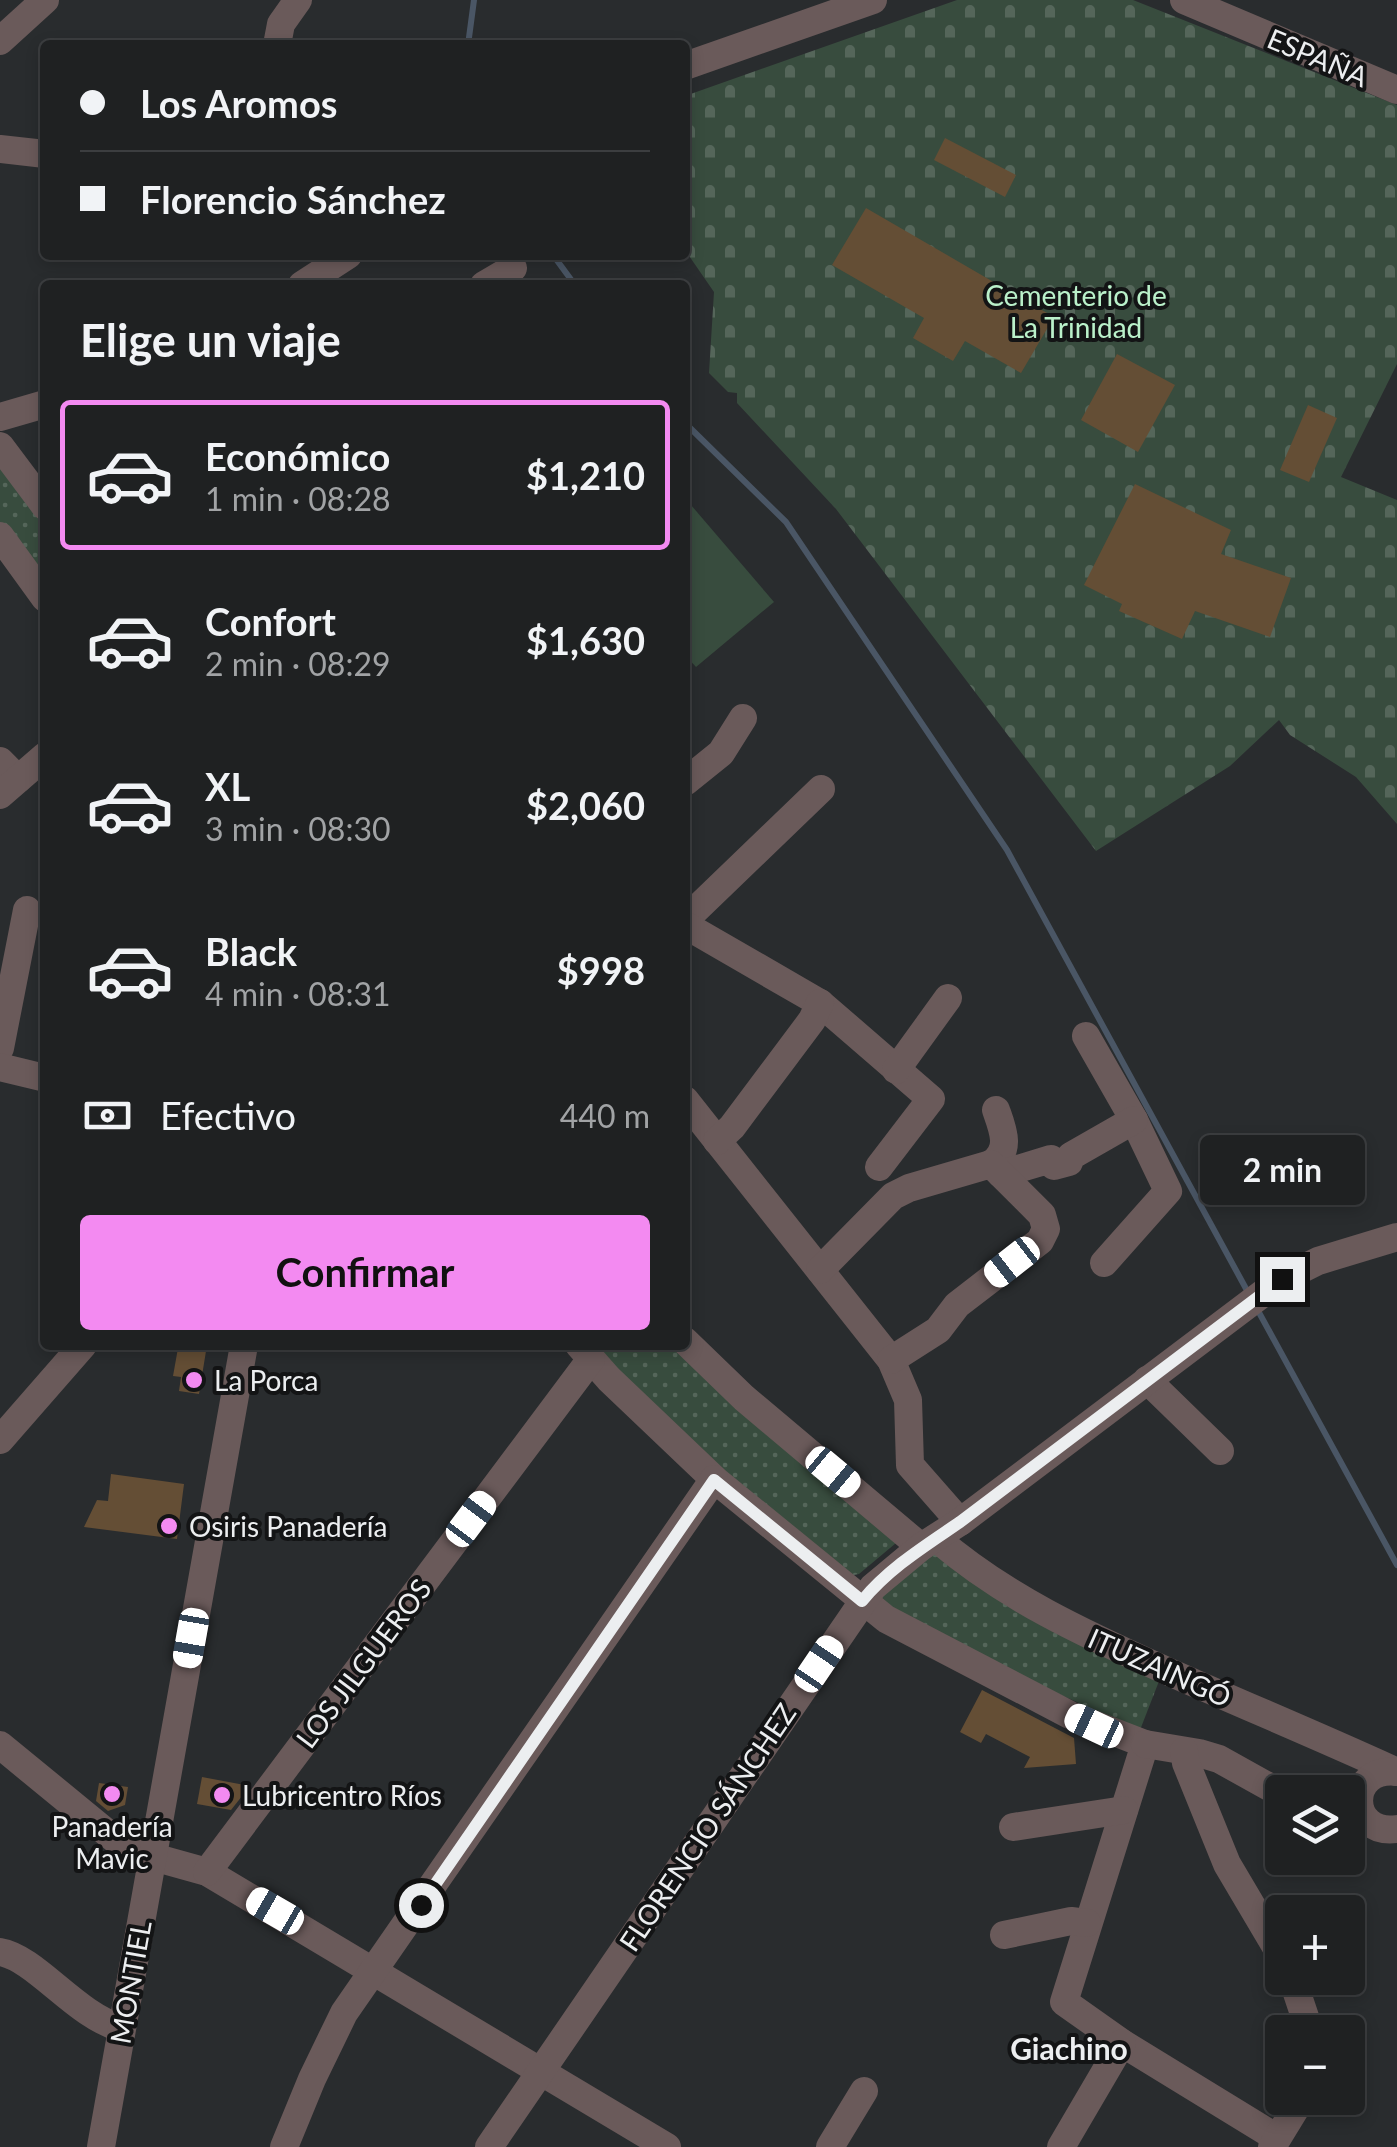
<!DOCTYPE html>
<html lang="es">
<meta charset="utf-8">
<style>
:root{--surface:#1f2122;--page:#27292a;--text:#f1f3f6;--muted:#a1a3a5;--line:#3c3e40;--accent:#f38af1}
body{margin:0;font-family:Lato,sans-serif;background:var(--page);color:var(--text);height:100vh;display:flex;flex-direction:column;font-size:38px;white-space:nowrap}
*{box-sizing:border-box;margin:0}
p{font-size:32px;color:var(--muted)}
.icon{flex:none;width:55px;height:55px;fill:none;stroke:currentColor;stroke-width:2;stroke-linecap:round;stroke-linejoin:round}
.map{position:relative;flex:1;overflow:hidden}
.details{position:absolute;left:40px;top:280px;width:650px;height:1070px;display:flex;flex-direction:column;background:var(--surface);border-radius:10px;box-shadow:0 5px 15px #0003,0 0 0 2px var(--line)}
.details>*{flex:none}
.guide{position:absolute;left:40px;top:40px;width:650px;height:220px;border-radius:10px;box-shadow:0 5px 15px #0003,0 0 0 2px var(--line);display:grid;align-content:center;height:220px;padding:0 40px;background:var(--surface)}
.fabs{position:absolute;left:1265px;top:1775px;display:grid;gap:20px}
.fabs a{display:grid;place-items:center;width:100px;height:100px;border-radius:10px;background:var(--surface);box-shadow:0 5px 15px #0003,0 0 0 2px var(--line);font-size:50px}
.end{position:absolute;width:45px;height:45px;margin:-22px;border:12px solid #eceef0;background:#111;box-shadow:0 0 0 5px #111}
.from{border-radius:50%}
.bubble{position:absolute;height:70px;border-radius:10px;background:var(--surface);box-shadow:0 5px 15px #0003,0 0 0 2px var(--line);font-size:32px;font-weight:700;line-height:70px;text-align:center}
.car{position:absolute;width:30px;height:60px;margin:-30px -15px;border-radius:12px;box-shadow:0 0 8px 2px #0007;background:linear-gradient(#fff 24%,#345 0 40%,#fff 0 76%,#345 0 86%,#fff 0)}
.guide b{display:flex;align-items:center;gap:35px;height:95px;font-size:38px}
.guide b+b{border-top:2px solid var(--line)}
.guide i{width:25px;height:25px;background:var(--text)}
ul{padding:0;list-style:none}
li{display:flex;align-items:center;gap:30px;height:150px;margin:0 20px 15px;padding:0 20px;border:5px solid transparent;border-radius:10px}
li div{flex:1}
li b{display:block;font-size:38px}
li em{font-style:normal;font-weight:700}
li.selected{border-color:var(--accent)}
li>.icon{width:90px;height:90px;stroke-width:1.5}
h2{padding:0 40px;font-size:45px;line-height:120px}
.pay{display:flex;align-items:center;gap:25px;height:110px;padding:0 40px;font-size:38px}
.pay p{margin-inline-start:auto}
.cta{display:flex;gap:20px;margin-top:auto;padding:20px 40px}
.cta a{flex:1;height:115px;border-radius:10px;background:var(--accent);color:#111;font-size:40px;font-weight:700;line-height:115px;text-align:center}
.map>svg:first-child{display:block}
.grass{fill:url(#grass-dots)}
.cemetery{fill:url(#cemetery-stones)}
.pitch{fill:#384c3e}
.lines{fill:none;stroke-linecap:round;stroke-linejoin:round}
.stream{stroke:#4a5665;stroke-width:6}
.building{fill:#644e35}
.minor{stroke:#6a5a5a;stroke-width:28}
.route{stroke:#eceef0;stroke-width:12}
.poi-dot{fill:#f38af1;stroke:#131415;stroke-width:4}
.labels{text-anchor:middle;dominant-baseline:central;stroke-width:8;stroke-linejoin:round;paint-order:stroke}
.street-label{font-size:28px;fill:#eceef0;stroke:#131415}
.park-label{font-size:28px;fill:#baf1ca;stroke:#131415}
.poi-label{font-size:28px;fill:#eceef0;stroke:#131415;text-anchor:start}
.neighbourhood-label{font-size:30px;font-weight:bold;fill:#eceef0;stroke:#131415}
</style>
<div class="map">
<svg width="1397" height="2147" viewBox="0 0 1397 2147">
<defs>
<pattern id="grass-dots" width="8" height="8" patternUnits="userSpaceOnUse" patternTransform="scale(2.5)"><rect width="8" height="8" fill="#384c3e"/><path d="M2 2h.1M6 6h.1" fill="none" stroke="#55665a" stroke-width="1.8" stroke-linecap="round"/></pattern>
<pattern id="cemetery-stones" width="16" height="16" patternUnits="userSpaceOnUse" patternTransform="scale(2.5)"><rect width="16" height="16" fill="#384c3e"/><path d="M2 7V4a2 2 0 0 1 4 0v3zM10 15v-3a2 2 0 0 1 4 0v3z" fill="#55665a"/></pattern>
</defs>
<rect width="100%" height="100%" fill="#292c2e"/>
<!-- grass -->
<g class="grass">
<polygon points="0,464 45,522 45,581 0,522"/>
<polygon points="593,1345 679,1345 896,1543 859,1574 849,1576 705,1454"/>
<polygon points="928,1549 1161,1676 1140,1730 1043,1687 879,1602 876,1591"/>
</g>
<!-- cemetery -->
<polygon class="cemetery" points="957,0 1133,0 1397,105 1397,364 1341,477 1397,500 1397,824 1356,777 1290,735 1279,720 1230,766 1096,851 836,509 737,403 737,393 728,392 709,373 714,292 685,250 685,96"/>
<!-- pitch -->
<polygon class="pitch" points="685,498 774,602 696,667 685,655"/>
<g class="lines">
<!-- stream -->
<g class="stream">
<polyline points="468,45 474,0"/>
<polyline points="553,255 575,285"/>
<polyline points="685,423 786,522 1007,850 1250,1296"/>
<polyline points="1256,1307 1397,1565"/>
</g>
</g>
<!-- building -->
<g class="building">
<polygon points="945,138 1016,175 1005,197 934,160"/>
<polygon points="866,208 1054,317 1021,373 965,341 953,361 913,338 924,318 832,265"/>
<polygon points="1117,354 1175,385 1138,452 1081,420"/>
<polygon points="1308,405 1337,418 1309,482 1280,470"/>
<polygon points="1135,484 1231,530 1221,554 1291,578 1270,637 1195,611 1182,639 1119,611 1122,604 1084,585"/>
<polygon points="188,1345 207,1345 199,1394 179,1391 181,1377 173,1376 178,1348 188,1350"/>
<polygon points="111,1474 184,1484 177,1539 84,1527 97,1500 108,1501"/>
<polygon points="982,1690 1074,1738 1076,1764 1024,1768 1030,1757 986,1734 981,1743 960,1732"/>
<polygon points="202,1777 250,1786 231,1810 197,1804"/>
<polygon points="99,1783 128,1787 125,1805 108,1811 96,1801"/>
</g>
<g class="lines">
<!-- minor -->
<g class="minor">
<polyline points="1184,0 1397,90"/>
<polyline points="0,41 45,0"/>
<polyline points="277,45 281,24 298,0"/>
<polyline points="685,66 873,0"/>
<polyline points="0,149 45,154"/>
<polyline points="302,285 348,255"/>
<polyline points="484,285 513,268"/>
<polyline points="0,417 45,404"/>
<polyline points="0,446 45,506"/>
<polyline points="0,536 45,598"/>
<polyline points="0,761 18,779"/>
<polyline points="685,782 721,753 743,718"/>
<polyline points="0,795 45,756"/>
<polyline points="685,920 821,789"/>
<polyline points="685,925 820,1003 931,1099 879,1167"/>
<polyline points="1086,1036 1134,1120 1168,1191 1104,1263"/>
<polyline points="0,1048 27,910"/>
<polyline points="0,1067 45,1078"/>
<polyline points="896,1070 948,998"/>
<polyline points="685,1100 891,1360 908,1400 910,1465 960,1522"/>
<polyline points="717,1141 732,1127 812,1020 820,1003"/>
<path d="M991,1164c21,-14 12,-34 5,-54"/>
<polyline points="1001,1174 1051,1159 1054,1166 1069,1162 1071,1156 1134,1120"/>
<polyline points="820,1270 893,1196 909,1188 991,1164 1042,1215 1046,1229 1040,1241 957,1305 938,1330 891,1360"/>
<polyline points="685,1341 744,1398 921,1547"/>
<polyline points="579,1345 609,1379 714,1479 886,1619 1070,1715 1145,1744 1064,2002 1122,2043 1277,2138"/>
<polyline points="1147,1380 1220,1451"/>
<polyline points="0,1440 83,1345"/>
<path d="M936,1538c68,59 149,96 231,133 76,34 154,66 230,101"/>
<polyline points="1145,1744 1199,1753 1219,1759 1282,1794"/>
<polyline points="0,1745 128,1850 207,1872 667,2147"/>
<polyline points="1184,1751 1186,1763 1227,1864 1282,1957"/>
<path d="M1397,1772c-51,-6 -50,64 0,57"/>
<polyline points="1013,1827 1124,1810"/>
<polyline points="207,1872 591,1359"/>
<polyline points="1004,1935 1071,1921 1087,1923"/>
<path d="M0,1952c36,6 75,63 121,76"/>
<polyline points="1292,1978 1310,2032"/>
<polyline points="101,2147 244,1345"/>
<polyline points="284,2147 312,2079 344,2013 714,1479"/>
<polyline points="489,2147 873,1587 921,1547 960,1522 1282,1279 1318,1261 1397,1237"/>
<polyline points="830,2147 864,2091"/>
<polyline points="1061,2147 1122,2043"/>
<polyline points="1272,2147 1302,2098"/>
</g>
</g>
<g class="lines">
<!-- route -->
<path class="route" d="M421,1905l293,-425 148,121c27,-33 63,-55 98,-79l322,-243"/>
</g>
<!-- markers -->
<g class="poi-dot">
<circle cx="194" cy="1380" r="10"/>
<circle cx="169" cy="1526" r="10"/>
<circle cx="112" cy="1794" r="10"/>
<circle cx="222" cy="1795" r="10"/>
</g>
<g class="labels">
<!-- street labels -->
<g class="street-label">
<text transform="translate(1318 57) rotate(23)">ESPAÑA</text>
<text transform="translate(363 1663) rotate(-53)">LOS JILGUEROS</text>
<text transform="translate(1160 1667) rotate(24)">ITUZAINGÓ</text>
<text transform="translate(707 1827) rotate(-56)">FLORENCIO SÁNCHEZ</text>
<text transform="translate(130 1982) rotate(-80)">MONTIEL</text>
</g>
<!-- park labels -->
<g class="park-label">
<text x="1076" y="295">Cementerio de<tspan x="1076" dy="32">La Trinidad</tspan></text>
</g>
<!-- poi labels -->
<g class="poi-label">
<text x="214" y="1380">La Porca</text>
<text x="189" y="1526">Osiris Panadería</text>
<text x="242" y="1795">Lubricentro Ríos</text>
<text x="112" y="1826" text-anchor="middle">Panadería<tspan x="112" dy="32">Mavic</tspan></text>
</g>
<!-- neighbourhood labels -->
<g class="neighbourhood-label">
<text x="1069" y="2048">Giachino</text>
</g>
</g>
</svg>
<div class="fabs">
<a><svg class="icon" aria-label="layers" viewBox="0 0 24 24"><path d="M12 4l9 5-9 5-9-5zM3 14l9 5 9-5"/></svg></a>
<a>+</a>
<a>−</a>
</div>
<i class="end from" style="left:421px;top:1905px"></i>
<i class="end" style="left:1282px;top:1279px"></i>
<div class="bubble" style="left:1200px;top:1135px;width:165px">2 min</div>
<i class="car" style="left:1012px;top:1262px;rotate:232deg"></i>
<i class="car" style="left:833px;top:1472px;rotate:130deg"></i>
<i class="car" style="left:471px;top:1519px;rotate:37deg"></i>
<i class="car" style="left:191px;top:1638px;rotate:190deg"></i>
<i class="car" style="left:819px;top:1664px;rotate:34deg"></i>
<i class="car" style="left:1094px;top:1726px;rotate:295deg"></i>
<i class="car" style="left:275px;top:1911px;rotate:300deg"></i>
<div class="guide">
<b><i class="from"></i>Los Aromos</b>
<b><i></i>Florencio Sánchez</b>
</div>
<section class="details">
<h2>Elige un viaje</h2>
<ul>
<li class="selected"><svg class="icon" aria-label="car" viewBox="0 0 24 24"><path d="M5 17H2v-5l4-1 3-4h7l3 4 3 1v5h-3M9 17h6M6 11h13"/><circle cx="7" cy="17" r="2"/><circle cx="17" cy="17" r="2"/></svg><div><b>Económico</b><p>1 min · 08:28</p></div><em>$1,210</em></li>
<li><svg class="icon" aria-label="car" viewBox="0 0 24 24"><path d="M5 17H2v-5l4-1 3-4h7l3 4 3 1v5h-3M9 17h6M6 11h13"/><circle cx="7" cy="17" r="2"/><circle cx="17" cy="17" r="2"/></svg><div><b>Confort</b><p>2 min · 08:29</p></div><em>$1,630</em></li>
<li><svg class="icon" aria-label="car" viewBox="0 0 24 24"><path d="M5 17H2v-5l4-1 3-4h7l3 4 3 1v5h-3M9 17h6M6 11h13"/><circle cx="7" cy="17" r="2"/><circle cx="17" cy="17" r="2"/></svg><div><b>XL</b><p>3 min · 08:30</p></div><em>$2,060</em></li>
<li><svg class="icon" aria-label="car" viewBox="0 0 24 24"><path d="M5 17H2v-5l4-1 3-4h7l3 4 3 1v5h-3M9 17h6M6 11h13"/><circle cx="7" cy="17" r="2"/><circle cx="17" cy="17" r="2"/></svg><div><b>Black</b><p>4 min · 08:31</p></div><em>$998</em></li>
</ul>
<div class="pay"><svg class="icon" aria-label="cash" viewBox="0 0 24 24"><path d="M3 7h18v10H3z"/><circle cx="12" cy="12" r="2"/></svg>Efectivo<p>440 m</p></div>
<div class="cta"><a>Confirmar</a></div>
</section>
</div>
